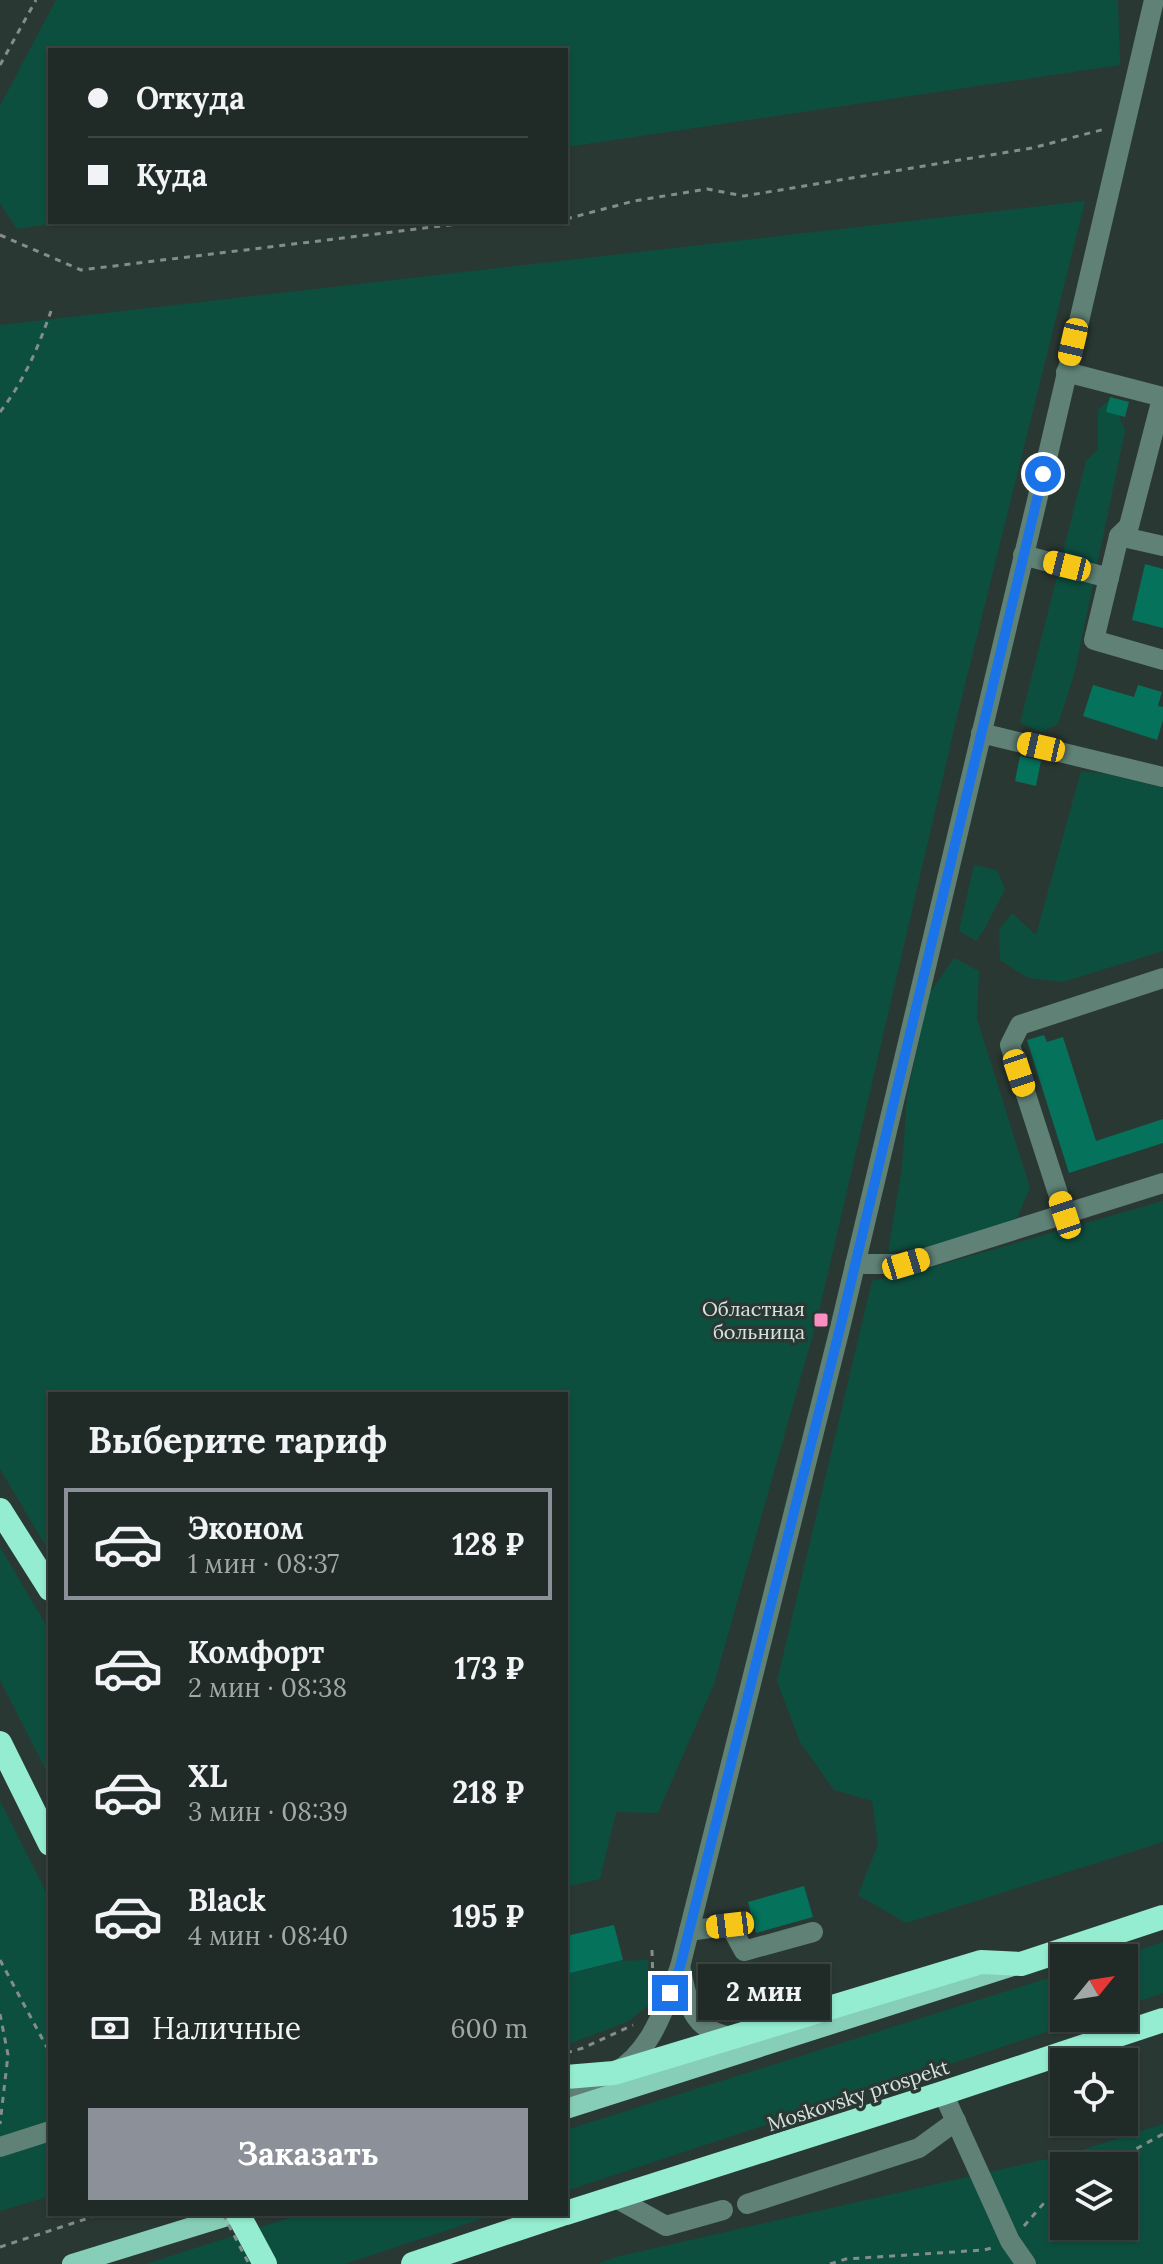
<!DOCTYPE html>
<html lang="ru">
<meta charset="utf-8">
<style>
:root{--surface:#202a26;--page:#28322e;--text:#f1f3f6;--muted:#a2a7a7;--line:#3d4643;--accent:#8c9099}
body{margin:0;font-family:Lora,serif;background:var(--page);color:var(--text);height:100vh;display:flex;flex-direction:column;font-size:30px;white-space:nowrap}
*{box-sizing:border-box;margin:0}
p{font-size:26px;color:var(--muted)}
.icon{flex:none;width:44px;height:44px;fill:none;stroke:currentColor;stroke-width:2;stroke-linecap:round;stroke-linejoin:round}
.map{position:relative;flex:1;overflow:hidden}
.panel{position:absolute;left:48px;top:1392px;width:520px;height:824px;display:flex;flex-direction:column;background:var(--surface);border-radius:0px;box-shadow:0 2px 6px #0004,0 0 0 2px var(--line)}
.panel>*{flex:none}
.top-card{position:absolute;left:48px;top:48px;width:520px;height:176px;border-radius:0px;box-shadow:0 2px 6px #0004,0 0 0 2px var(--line);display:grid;align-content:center;height:176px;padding:0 40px;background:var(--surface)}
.needle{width:52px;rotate:60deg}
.buttons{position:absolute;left:1050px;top:1944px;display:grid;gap:16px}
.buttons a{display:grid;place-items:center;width:88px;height:88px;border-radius:0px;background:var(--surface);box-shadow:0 2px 6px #0004,0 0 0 2px var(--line);font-size:40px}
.end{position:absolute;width:36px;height:36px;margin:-18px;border:10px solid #1a73e8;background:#fff;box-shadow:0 0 0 4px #fff}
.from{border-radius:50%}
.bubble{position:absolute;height:56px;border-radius:0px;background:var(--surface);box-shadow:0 2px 6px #0004,0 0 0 2px var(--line);font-size:26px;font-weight:700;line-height:56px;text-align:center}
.car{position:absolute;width:24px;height:48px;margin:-24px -12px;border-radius:10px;box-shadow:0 0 6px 2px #0007;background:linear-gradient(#f5c518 24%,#345 0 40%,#f5c518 0 76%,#345 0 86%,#f5c518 0)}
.top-card b{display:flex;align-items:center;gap:28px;height:76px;font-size:30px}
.top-card b+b{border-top:2px solid var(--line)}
.top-card i{width:20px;height:20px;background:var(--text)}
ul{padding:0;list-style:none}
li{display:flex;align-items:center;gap:24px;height:112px;margin:0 16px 12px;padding:0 24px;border:4px solid transparent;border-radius:0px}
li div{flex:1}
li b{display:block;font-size:30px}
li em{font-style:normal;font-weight:700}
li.on{border-color:var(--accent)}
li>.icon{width:72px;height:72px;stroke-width:1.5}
h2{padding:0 40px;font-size:36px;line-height:96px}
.pay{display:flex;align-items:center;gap:20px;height:88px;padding:0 40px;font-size:30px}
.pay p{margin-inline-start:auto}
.button{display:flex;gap:16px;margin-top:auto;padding:16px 40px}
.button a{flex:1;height:92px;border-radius:0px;background:var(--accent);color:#fff;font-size:32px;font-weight:700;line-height:92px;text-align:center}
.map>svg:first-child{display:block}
.green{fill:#0d4f3f;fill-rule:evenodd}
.building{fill:#05725b}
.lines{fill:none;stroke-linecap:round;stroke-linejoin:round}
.path{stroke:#838e8a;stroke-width:3;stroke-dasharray:6 6;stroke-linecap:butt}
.minor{stroke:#608276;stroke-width:20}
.major{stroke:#86ceb7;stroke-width:20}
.highway{stroke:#94ecd1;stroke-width:24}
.path-bridge{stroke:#838e8a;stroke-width:3;stroke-dasharray:6 6;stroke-linecap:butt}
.route{stroke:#1a73e8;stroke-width:10}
.poi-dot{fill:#fc8fc1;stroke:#2a3833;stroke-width:3}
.labels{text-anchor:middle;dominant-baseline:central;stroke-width:7;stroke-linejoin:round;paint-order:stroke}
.poi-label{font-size:20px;fill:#dae2df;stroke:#2a3833;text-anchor:end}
.street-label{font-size:20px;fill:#dae2df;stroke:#2a3833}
</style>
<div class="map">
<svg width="1163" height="2264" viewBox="0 0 1163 2264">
<rect width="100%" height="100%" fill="#2a3833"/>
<!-- green -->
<g class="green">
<polygon points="56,0 1116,0 1118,1 1120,65 566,147 566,50 50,50 50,222 63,222 17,229 0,203 0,106"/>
<polygon points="1085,201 955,725 817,1320 714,1684 658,1813 616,1812 600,1879 566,1887 566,1394 50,1394 50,1553 0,1469 0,325"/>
<polygon points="1112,397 1125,431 1074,675 1058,724 1041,732 1020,723 1086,461 1098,449 1098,410"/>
<polygon points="1081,771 1111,775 1163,788 1163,951 1063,982 1028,978 1000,960 999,930 1012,913 1036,935"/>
<polygon points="974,865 997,870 1005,889 985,928 976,941 959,931"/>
<polygon points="954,958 979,971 977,1019 1030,1188 1017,1218 964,1242 888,1252 902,1167 907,1096 929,994"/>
<polygon points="1163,1201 1163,1842 906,1923 858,1895 878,1844 872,1801 834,1790 800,1742 777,1681 872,1281 936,1266"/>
<polygon points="0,1547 50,1632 50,1778 0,1680"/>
<polygon points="0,1801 50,1900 50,2196 0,2211"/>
<polygon points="1163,1942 1163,1993 1124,2006 1124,1958 1112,1958"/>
<polygon points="648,1960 648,2006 627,2022 566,2045 566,1974 621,1961"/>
<polygon points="1064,1973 1064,2018 1089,2018 566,2191 566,2130"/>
<path d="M1163,2124v140h-566l19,-7 453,-103zM1064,2166h60v60h-60z"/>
<polygon points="301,2214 496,2214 345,2264 146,2264"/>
</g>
<!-- building -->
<g class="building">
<polygon points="1110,397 1129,402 1125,417 1106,412"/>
<polygon points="1145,564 1163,569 1163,628 1132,620"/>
<polygon points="1093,685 1134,697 1138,685 1162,692 1158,706 1163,707 1163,720 1157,740 1083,716"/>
<polygon points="1020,756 1041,761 1036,786 1015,781"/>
<polygon points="1044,1035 1047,1042 1063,1037 1096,1141 1163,1119 1163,1143 1069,1173 1027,1040"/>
<polygon points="804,1886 813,1917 756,1933 748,1902"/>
<polygon points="614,1925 623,1960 566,1974 566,1936"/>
</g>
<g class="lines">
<!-- path -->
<g class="path">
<polyline points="0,65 36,0"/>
<polyline points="566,219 634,201 707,189 744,196 1032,148 1105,129"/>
<polyline points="0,235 81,270 474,222"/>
<path d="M0,412c24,-31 38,-64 51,-101"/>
<polyline points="652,1950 653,1983"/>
<polyline points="0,1960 50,2053"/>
<polyline points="0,2014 8,2055 0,2124"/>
<polyline points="566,2053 583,2048 633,2025"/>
<polyline points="1105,2166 1163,2134"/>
<polyline points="1024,2226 1044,2203 1064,2191"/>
<polyline points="0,2247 101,2214"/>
<polyline points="830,2264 846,2259 984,2250 992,2248"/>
</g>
<!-- minor -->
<g class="minor">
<polyline points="1066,372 1163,397"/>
<polyline points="1163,404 1160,406 1129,526 1119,536 1094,640 1163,660"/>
<polyline points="1119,536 1163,546"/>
<polyline points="1023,555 1109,578"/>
<polyline points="981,733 1163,777"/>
<polyline points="1065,1215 1010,1045 1020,1025 1163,978"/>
<polyline points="855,1264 906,1264 1163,1183"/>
<polyline points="689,1931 730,1925 744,1951 813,1932"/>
<path d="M680,1967c9,36 10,64 53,70"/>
<path d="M566,2089c15,-5 34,-9 48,-16 39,-22 51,-68 66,-106l161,-643 208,-874 105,-450"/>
<polyline points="943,2093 1010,2241 1026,2264"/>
<polyline points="0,2147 50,2131"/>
<polyline points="614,2197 666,2226 723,2210"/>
<polyline points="747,2204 919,2148 956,2121"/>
</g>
<!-- major -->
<g class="major">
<polyline points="566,2109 1013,1966"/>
<polyline points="72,2264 234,2214"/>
</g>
<!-- highway -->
<g class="highway">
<polyline points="0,1510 50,1589"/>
<polyline points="0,1743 50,1844"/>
<polyline points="566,2077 614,2073 981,1962 1021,1964 1163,1917"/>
<polyline points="566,2213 943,2093 1163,2020"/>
<polyline points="238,2214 265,2264"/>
<polyline points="413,2264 562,2214"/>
</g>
<!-- path-bridge -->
<polyline class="path-bridge" points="223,2214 249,2264"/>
</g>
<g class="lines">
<!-- route -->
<polyline class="route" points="670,1993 680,1967 841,1324 1043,474"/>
</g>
<!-- markers -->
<rect class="poi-dot" x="813" y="1312" width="16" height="16" rx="4"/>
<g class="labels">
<!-- poi labels -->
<g class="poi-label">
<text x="805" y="1308">Областная<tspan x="805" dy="23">больница</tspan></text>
</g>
<!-- street labels -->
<g class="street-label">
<text transform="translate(858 2095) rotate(-18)">Moskovsky prospekt</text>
</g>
</g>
</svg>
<div class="buttons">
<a><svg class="needle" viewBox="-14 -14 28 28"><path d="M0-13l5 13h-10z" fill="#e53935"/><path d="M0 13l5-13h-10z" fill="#a2a7a7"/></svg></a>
<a><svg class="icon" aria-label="locate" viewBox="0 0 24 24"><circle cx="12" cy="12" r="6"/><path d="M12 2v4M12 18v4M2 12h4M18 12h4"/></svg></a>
<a><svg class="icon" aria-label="layers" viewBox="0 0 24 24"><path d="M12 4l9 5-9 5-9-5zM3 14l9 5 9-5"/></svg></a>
</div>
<i class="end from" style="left:1043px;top:474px"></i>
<i class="end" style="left:670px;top:1993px"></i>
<div class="bubble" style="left:698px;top:1964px;width:132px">2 мин</div>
<i class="car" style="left:1073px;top:342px;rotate:193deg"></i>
<i class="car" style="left:1067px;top:566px;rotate:284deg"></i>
<i class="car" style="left:1041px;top:747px;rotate:283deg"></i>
<i class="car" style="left:1019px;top:1073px;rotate:162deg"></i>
<i class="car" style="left:1065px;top:1215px;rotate:342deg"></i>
<i class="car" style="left:906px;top:1264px;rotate:73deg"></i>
<i class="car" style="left:730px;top:1925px;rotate:263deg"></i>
<div class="top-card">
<b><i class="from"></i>Откуда</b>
<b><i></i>Куда</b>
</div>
<section class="panel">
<h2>Выберите тариф</h2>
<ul>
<li class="on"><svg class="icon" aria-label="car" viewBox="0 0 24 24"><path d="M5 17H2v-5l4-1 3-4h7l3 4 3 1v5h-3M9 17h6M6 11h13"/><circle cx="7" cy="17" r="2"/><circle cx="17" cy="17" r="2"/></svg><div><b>Эконом</b><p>1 мин · 08:37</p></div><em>128 ₽</em></li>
<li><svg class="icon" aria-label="car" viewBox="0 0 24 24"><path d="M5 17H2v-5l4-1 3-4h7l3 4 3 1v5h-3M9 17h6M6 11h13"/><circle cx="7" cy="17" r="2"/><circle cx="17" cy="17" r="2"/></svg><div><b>Комфорт</b><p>2 мин · 08:38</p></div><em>173 ₽</em></li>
<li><svg class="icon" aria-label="car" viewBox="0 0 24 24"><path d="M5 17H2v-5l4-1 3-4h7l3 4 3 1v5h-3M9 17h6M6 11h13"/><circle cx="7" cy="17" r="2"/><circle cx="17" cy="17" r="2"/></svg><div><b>XL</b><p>3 мин · 08:39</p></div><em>218 ₽</em></li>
<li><svg class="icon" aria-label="car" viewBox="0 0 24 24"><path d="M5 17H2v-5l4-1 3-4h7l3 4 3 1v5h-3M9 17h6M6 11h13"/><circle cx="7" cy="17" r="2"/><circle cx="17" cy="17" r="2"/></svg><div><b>Black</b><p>4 мин · 08:40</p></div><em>195 ₽</em></li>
</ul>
<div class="pay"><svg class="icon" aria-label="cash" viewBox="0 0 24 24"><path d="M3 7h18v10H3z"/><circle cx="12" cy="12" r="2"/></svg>Наличные<p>600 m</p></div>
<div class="button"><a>Заказать</a></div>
</section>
</div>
